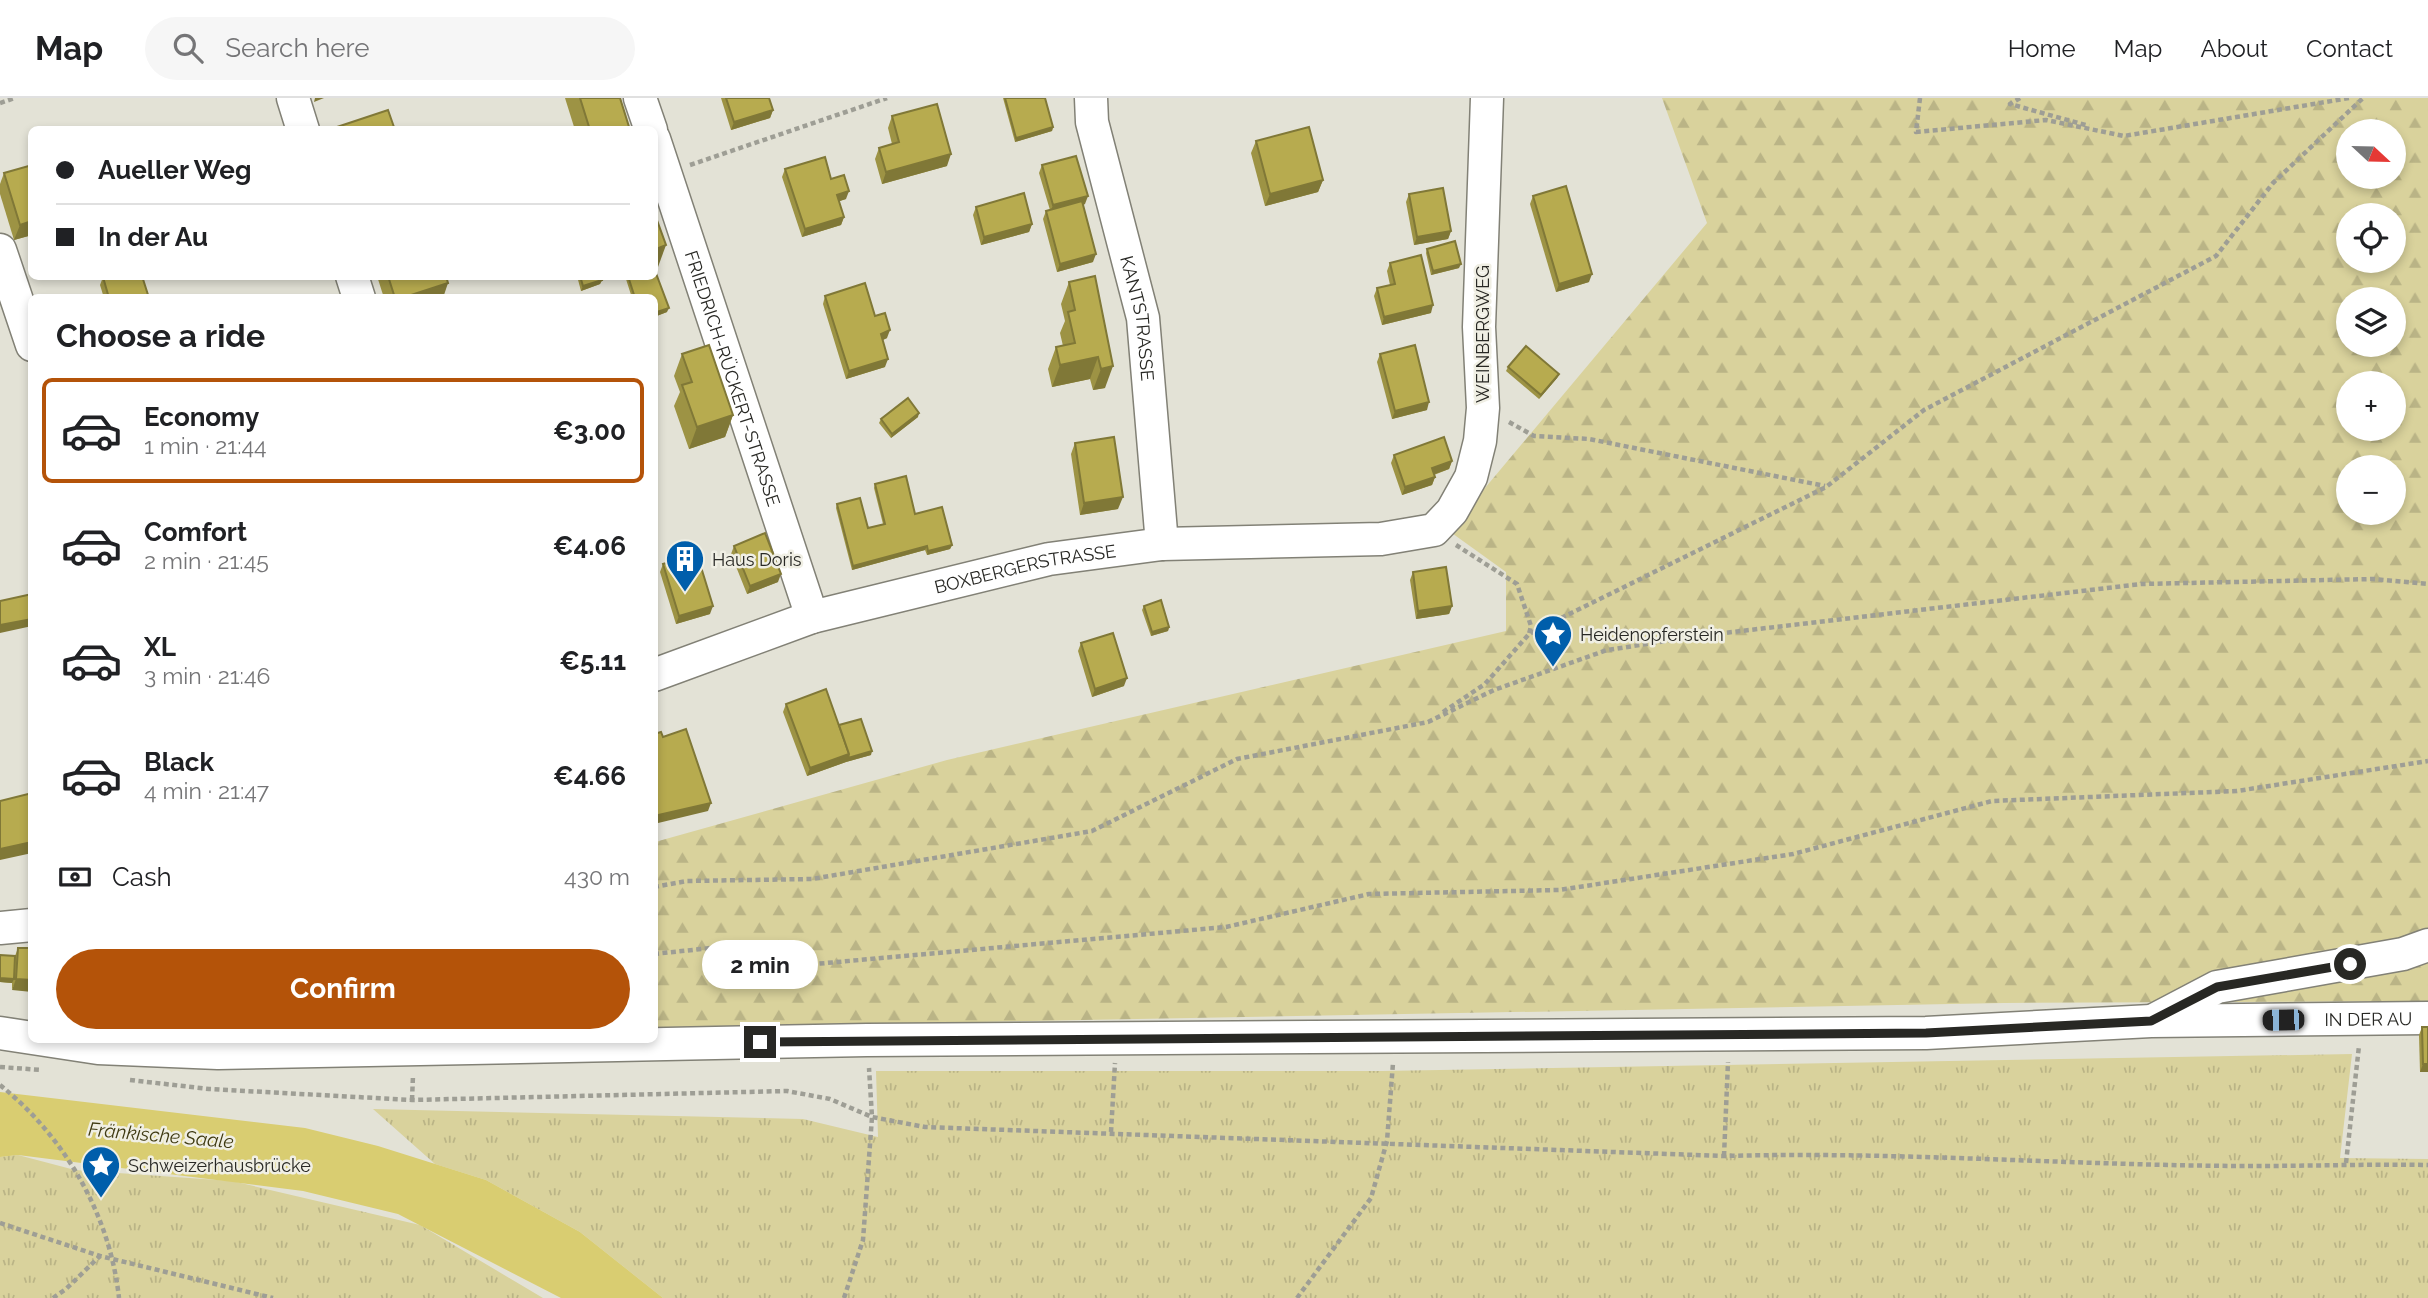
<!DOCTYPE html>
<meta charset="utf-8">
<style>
:root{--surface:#fff;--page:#f6f6f6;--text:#202124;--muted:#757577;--line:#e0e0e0;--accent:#b45309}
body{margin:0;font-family:Raleway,sans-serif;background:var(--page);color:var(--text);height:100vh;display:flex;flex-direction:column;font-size:26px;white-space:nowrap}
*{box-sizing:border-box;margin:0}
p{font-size:23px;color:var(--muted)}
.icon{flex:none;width:38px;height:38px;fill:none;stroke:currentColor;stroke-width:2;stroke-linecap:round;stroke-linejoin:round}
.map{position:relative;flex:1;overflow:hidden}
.side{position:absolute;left:28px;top:196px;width:630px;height:749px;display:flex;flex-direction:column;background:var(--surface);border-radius:10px;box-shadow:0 4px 10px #0003}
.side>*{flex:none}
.guide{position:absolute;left:28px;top:28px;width:630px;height:154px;border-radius:10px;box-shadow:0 4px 10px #0003;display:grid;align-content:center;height:154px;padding:0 28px;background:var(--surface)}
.needle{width:46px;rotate:112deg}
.controls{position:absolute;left:2336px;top:21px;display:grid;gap:14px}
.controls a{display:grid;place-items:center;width:70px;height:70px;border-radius:50%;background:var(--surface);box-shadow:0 4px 10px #0003;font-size:35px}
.end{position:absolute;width:32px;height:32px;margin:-16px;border:9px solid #282824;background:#fff;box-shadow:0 0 0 4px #fff}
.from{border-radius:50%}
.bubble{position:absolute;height:49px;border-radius:24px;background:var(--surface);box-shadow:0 4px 10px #0003;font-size:23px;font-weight:700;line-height:49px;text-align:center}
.car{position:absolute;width:21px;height:42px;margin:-21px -10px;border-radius:9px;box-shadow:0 0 5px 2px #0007;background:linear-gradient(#222 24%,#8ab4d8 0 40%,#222 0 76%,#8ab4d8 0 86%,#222 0)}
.guide b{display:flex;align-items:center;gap:24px;height:66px;font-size:26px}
.guide b+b{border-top:2px solid var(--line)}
.guide i{width:18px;height:18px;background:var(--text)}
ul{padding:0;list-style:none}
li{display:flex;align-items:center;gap:21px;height:105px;margin:0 14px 10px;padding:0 14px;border:4px solid transparent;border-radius:10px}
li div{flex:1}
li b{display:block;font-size:26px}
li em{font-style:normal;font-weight:700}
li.active{border-color:var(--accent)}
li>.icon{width:63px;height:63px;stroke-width:1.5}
h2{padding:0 28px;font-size:32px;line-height:84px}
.pay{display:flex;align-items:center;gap:18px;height:77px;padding:0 28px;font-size:26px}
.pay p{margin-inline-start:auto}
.cta{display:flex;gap:14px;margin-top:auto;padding:14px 28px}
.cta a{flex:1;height:80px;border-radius:42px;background:var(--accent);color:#fff;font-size:28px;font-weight:700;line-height:80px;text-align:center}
header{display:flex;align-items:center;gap:42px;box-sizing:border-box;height:98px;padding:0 35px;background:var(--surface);border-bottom:2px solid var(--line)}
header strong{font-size:33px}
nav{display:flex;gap:38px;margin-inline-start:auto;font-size:24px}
.search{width:490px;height:63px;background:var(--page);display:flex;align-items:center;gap:18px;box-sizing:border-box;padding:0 24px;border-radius:38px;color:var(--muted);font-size:26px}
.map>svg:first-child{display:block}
.grass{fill:url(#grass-tufts)}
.forest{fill:url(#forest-firs);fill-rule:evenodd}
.water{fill:#d9cd71}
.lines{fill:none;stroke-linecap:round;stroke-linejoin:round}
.minor-casing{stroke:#828176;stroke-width:35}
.path{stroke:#9e9e95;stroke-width:4.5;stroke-dasharray:5 3.5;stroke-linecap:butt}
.minor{stroke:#fff;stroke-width:32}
.path-bridge{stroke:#9e9e95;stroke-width:4.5;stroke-dasharray:5 3.5;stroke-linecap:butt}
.wall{fill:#9d9344}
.shaded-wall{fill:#807837}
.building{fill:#b7ab4f;stroke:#807837;stroke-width:2}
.route{stroke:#282824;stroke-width:9}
.labels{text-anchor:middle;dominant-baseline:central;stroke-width:5;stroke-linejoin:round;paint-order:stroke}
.street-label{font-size:18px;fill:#282824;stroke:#f0efe4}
.poi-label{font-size:18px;fill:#282824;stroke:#f0efe4;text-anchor:start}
.water-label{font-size:19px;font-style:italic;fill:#3f3a12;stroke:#f0efe4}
</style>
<header>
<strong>Map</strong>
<div class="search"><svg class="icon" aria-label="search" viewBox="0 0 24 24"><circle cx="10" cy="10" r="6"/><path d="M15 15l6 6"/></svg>Search here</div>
<nav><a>Home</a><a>Map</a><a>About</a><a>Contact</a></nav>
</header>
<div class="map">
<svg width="2428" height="1200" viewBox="0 0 2428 1200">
<defs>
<pattern id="grass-tufts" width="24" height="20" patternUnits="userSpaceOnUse" patternTransform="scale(1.75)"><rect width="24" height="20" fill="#d9d29c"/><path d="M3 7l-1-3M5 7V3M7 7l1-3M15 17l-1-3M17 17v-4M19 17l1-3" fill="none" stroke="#bab486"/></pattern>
<pattern id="forest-firs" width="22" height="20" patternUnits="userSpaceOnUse" patternTransform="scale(1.75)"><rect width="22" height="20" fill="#d9d29c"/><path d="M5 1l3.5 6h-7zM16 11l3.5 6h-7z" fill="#bab486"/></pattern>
</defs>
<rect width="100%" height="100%" fill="#e3e2d6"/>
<!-- grass -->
<g class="grass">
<polygon points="2352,956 2340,1060 2428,1061 2428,1200 663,1200 580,1134 486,1082 435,1066 373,1011 803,1021 878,1039 876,973 1382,973"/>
<polygon points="18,1057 75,1072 232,1083 420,1127 543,1200 0,1200 0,1059"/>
</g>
<!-- forest -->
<path class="forest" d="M1662,0h766v903l-424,2 -1349,25v-186l292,-82 559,-129v-59l-57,-41 258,-308zM2348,33h46v46h-46zM2348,117h46v46h-46zM2348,201h46v46h-46zM2348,285h46v46h-46zM2348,369h46v46h-46z"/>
<!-- water -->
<polygon class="water" points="0,994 305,1030 378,1048 486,1082 580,1134 663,1200 561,1200 398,1116 303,1093 18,1057 0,1059"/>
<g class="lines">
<!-- minor casing -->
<g class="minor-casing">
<g id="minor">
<polyline points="293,0 303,32"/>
<polyline points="640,0 651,32"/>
<path id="s1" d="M1091,0l1,24 51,196 19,226"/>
<path id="s2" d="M654,41l158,478"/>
<polyline points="0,152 32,247"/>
<polyline points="352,178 359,200"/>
<path id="s3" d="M654,577l158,-58 237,-58 113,-15 219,-5 53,-9 18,-19 19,-34 9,-36 3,-33 -4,-81 8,-229"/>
<polyline points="0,830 32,827"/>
<polyline points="2156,921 2217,889 2403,856 2428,847"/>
<path id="s4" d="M0,935l98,15 120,5 649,-13 1059,-7 225,-12 277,-3"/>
</g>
</g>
<!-- path -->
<g class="path">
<polyline points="1920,0 1916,34 2046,22 2124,38 2349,0"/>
<polyline points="2020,0 2010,6 2089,28"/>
<polyline points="0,5 15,0"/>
<polyline points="690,67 887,0"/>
<polyline points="1509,324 1534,338 1589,341 1825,388"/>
<polyline points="1456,447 1517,486 1531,528 1529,536"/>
<polyline points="1443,614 1485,586 1529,536 1826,389 1924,312 2216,158 2273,85 2363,0"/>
<polyline points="654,789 687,783 812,781 1092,733 1237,661 1428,624 1494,592 1607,552 1707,537 2141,486 2373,481 2428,486"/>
<polyline points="654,856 739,847 793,868 1226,829 1369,796 1559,792 1793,756 1992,703 2237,693 2428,663"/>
<polyline points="0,969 41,972"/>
<path d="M130,982l79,9 203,11 375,-9 43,8 42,18 53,10 799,29c177,-5 353,10 529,10 59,0 117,-2 175,-1"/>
<polyline points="412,1002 413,978"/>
<polyline points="1111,1034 1115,965"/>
<polyline points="1724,1058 1728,964"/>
<polyline points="2346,1065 2359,948"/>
<polyline points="0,1125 100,1158 273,1200"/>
<polyline points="53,1200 66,1191 100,1158"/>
<polyline points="844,1200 863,1142 872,1019 869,970"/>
<polyline points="1297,1200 1371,1100 1387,1043 1393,965"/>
</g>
<!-- minor -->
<use href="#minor" class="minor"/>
<!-- path-bridge -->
<path class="path-bridge" d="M0,987c65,52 110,130 119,213"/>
</g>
<!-- wall -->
<g class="wall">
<polygon points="565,0 620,0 630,32 575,32"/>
<polygon points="721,0 769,0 773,12 770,20 731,32"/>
<polygon points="1003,0 1045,0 1053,29 1052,33 1015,44"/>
<polygon points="892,18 947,68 882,86 875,61 879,50 892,46 888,30"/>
<polygon points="1256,43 1323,82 1318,94 1265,108 1251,55"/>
<polygon points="1042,67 1085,106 1083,107 1093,164 1057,174 1043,121 1046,113 1050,112 1039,75"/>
<polygon points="785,71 831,81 846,101 839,103 844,119 841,127 802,139 782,79"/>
<polygon points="4,75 32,137 14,142 0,96 0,86"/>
<polygon points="1409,96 1451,133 1448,141 1414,147 1406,104"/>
<polygon points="1533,98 1589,184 1556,194 1530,106"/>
<polygon points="976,109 1032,126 1029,134 981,147 973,117"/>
<polygon points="654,114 658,169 655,171 667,214 654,219 654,200 632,200 625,178 654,178"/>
<polygon points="1427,151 1459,170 1431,177 1426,155"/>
<polygon points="1390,165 1431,215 1382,227 1374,198 1377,190 1390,187 1387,173"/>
<polygon points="377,178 446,178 443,200 384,200"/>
<polygon points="577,178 601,178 602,182 600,186 581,193"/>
<polygon points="1095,178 1105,290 1093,292 1090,281 1052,289 1048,271 1056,249 1063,248 1060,235 1065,223 1061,206 1069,184"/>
<polygon points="103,179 149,200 104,200 100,187"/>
<polygon points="825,198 875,218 887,240 883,242 885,269 846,281 823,206"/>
<polygon points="682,256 733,317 725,339 689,351 674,308 680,294 674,278"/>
<polygon points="1380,256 1427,312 1392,321 1377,264"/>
<polygon points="1508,269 1559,276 1557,280 1539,301 1506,273"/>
<polygon points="918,319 891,340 879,325 881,321"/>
<polygon points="1075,345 1118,411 1080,417 1071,356"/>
<polygon points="1394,357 1452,363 1449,371 1434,377 1435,379 1432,387 1402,397 1391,365"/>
<polygon points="875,386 915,416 952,447 950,451 927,457 925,452 852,472 836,410 837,406 868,430 883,426 874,390"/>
<polygon points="734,448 778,484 747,496 731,456"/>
<polygon points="663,466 710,516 676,526 660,474"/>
<polygon points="1413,474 1452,508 1449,516 1416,521 1410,482"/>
<polygon points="1144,508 1169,529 1168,533 1151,538 1142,512"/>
<polygon points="1081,545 1124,588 1092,599 1078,553"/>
<polygon points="786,606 839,627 871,657 846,664 807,678 783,614"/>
<polygon points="18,850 32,850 12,892 12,885 0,884 0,857 15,858"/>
<polygon points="2422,929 2428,974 2420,974 2419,937"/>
</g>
<!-- shaded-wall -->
<g class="shaded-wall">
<polygon points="315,0 324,0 314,4"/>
<polygon points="773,12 770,20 731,32 734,24"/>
<polygon points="1053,29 1052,33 1015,44 1016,40"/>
<polygon points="951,56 947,68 882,86 886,74"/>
<polygon points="1323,82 1318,94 1265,108 1270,96"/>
<polygon points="849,93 846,101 834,105 837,97"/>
<polygon points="1088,98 1085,106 1050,115 1053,107"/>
<polygon points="844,119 841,127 802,139 805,131"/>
<polygon points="32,123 32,137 14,142 20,127"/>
<polygon points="1032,126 1029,134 981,147 984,139"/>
<polygon points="1451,133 1448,141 1414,147 1417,139"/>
<polygon points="666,147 658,169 654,171 654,152"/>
<polygon points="1096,156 1093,164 1057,174 1060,166"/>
<polygon points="1461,166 1459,170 1431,177 1433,173"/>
<polygon points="1592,176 1589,184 1556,194 1559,186"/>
<polygon points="602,182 600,186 581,193 583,188"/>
<polygon points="448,185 443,200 402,200"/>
<polygon points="1433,207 1431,215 1382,227 1384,219"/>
<polygon points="669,210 667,214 654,219 654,215"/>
<polygon points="890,232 887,240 878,244 881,236"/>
<polygon points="1098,259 1090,281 1052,289 1060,267"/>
<polygon points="888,261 885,269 846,281 849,273"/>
<polygon points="1113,268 1105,290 1093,292 1101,271"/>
<polygon points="1559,276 1557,280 1539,301 1541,297"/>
<polygon points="1429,304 1427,312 1392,321 1395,313"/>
<polygon points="919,315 918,319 891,340 892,336"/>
<polygon points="733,317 725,339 689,351 697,329"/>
<polygon points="1452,363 1449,371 1429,378 1432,370"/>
<polygon points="1435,379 1432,387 1402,397 1405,389"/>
<polygon points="1123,399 1118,411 1080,417 1084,405"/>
<polygon points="952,447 950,451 927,457 928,453"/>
<polygon points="927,448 925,452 852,472 853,468"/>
<polygon points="781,476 778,484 747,496 750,488"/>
<polygon points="713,508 710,516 676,526 679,518"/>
<polygon points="1452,508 1449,516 1416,521 1418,513"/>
<polygon points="32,521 32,528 0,535 0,527"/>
<polygon points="1169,529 1168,533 1151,538 1152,534"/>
<polygon points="1127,580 1124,588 1092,599 1095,591"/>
<polygon points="872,653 871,657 846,664 807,678 810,670 849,656"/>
<polygon points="711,705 708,713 654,726 654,718"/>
<polygon points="32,744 32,755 0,762 0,751"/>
<polygon points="0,880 14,881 12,885 0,884"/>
<polygon points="16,881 32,882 32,894 12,892"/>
<polygon points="2423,966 2428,966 2428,974 2420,974"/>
</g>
<!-- building -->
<g class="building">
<polygon points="580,0 620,0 630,32 590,32"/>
<polygon points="726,0 769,0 773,12 734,24"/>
<polygon points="1005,0 1045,0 1053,29 1016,40"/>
<polygon points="937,6 951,56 886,74 879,50 899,44 892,18"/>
<polygon points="388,12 395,32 332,32 331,31"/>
<polygon points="1309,29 1323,82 1270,96 1256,43"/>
<polygon points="1076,58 1088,98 1053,107 1042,67"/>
<polygon points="825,59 831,81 844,77 849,93 837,97 844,119 805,131 785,71"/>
<polygon points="32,67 32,123 20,127 4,75"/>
<polygon points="1566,88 1592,176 1559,186 1533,98"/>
<polygon points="1443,90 1451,133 1417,139 1409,96"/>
<polygon points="1024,95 1032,126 984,139 976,109"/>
<polygon points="1082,103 1096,156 1060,166 1046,113"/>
<polygon points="654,114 666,147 654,152"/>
<polygon points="1455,143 1461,166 1433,173 1427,151"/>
<polygon points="1421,157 1433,207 1384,219 1377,190 1395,186 1390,165"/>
<polygon points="654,170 669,210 654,215 654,200 635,200 628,178 654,178"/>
<polygon points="104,178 142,178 149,200 109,200 103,179"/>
<polygon points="388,178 446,178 448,185 402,200 395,200"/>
<polygon points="580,178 601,178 602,182 583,188"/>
<polygon points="1095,178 1113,268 1101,271 1098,259 1060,267 1056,249 1075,245 1068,214 1075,212 1069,184"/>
<polygon points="865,185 875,218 885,215 890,232 881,236 888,261 849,273 825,198"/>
<polygon points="709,247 733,317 697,329 682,287 692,284 682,256"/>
<polygon points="1415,247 1429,304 1395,313 1380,256"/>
<polygon points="1526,248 1559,276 1541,297 1508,269"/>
<polygon points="908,300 919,315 892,336 881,321"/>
<polygon points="1114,339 1123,399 1084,405 1075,345"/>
<polygon points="1444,339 1452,363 1432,370 1435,379 1405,389 1394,357"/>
<polygon points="906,378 915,416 942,409 952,447 928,453 927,448 853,468 837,406 860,400 868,430 885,426 875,386"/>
<polygon points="765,435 781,476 750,488 734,448"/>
<polygon points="697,456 713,508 679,518 663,466"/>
<polygon points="1446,469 1452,508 1418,513 1413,474"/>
<polygon points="32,496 32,521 0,527 0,503"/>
<polygon points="1161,502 1169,529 1152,534 1144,508"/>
<polygon points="1113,535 1127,580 1095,591 1081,545"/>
<polygon points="826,591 849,656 810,670 786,606"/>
<polygon points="861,621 872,653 848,660 849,656 839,627"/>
<polygon points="686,631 711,705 654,718 654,636 661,634 663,639"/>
<polygon points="32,695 32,744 0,751 0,703"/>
<polygon points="18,850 32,850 32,882 16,881"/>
<polygon points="0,857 15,858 14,881 0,880"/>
<polygon points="2422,929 2428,929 2428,966 2423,966"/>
</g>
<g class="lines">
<!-- route -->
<polyline class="route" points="760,944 1926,935 2151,923 2217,889 2350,866"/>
</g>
<!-- icons -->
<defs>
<g id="building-pin" transform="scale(2.0125)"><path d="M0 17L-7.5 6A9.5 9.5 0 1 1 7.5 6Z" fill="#005eab" stroke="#f0efe4"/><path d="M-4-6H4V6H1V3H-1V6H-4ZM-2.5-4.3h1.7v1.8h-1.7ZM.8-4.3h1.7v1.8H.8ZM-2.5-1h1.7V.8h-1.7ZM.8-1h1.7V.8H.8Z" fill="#fff"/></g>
<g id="sight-pin" transform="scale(2.0125)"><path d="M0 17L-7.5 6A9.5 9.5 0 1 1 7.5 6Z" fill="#005eab" stroke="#f0efe4"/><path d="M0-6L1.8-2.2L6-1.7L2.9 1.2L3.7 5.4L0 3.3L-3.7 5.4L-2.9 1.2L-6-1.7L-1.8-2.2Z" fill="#fff"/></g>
</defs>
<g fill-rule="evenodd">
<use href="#building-pin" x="685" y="461"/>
<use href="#sight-pin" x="1553" y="536"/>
<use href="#sight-pin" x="101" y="1067"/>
</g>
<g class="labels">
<!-- street labels -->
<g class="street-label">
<text stroke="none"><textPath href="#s1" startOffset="226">KANTSTRASSE</textPath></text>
<text transform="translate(1482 236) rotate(-90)">WEINBERGWEG</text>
<text stroke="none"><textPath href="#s2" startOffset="252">FRIEDRICH-RÜCKERT-STRASSE</textPath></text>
<text stroke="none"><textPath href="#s3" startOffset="387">BOXBERGERSTRASSE</textPath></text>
<text stroke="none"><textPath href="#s4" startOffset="2370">IN DER AU</textPath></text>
</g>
<!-- poi labels -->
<g class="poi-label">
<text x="712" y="461">Haus Doris</text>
<text x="1580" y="536">Heidenopferstein</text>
<text x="128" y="1067">Schweizerhausbrücke</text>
</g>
<!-- water labels -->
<g class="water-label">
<text transform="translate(161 1037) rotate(5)">Fränkische Saale</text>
</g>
</g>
</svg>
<div class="controls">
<a><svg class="needle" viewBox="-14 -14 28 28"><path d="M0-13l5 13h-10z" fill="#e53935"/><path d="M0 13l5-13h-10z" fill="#757577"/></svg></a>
<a><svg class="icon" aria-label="locate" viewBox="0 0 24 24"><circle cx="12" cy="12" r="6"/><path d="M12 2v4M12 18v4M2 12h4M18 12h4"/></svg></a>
<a><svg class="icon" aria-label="layers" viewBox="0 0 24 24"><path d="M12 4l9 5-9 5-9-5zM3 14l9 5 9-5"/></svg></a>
<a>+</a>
<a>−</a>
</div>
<i class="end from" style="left:2350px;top:866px"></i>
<i class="end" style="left:760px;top:944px"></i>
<div class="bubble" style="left:702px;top:842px;width:116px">2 min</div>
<i class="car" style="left:2283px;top:922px;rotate:269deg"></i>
<div class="guide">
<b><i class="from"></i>Aueller Weg</b>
<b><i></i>In der Au</b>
</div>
<section class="side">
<h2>Choose a ride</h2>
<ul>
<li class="active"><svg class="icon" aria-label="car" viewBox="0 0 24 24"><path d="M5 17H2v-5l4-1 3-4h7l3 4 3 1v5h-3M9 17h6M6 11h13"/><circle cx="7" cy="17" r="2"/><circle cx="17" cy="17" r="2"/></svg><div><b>Economy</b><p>1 min · 21:44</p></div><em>€3.00</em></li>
<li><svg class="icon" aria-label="car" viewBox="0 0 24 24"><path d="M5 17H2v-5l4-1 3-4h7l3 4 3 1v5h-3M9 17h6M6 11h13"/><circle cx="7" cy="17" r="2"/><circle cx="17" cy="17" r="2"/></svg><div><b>Comfort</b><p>2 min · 21:45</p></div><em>€4.06</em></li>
<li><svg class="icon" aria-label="car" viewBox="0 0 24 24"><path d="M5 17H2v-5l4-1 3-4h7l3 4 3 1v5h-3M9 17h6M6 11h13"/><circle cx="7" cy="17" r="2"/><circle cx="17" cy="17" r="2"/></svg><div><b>XL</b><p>3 min · 21:46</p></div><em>€5.11</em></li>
<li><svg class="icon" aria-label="car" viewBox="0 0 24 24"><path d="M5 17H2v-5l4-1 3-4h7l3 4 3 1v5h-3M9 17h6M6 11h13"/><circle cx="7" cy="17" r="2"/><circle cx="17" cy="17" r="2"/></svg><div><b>Black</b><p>4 min · 21:47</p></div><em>€4.66</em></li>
</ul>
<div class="pay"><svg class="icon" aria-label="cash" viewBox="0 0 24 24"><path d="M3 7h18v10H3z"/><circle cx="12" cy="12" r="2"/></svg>Cash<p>430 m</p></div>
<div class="cta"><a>Confirm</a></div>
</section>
</div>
